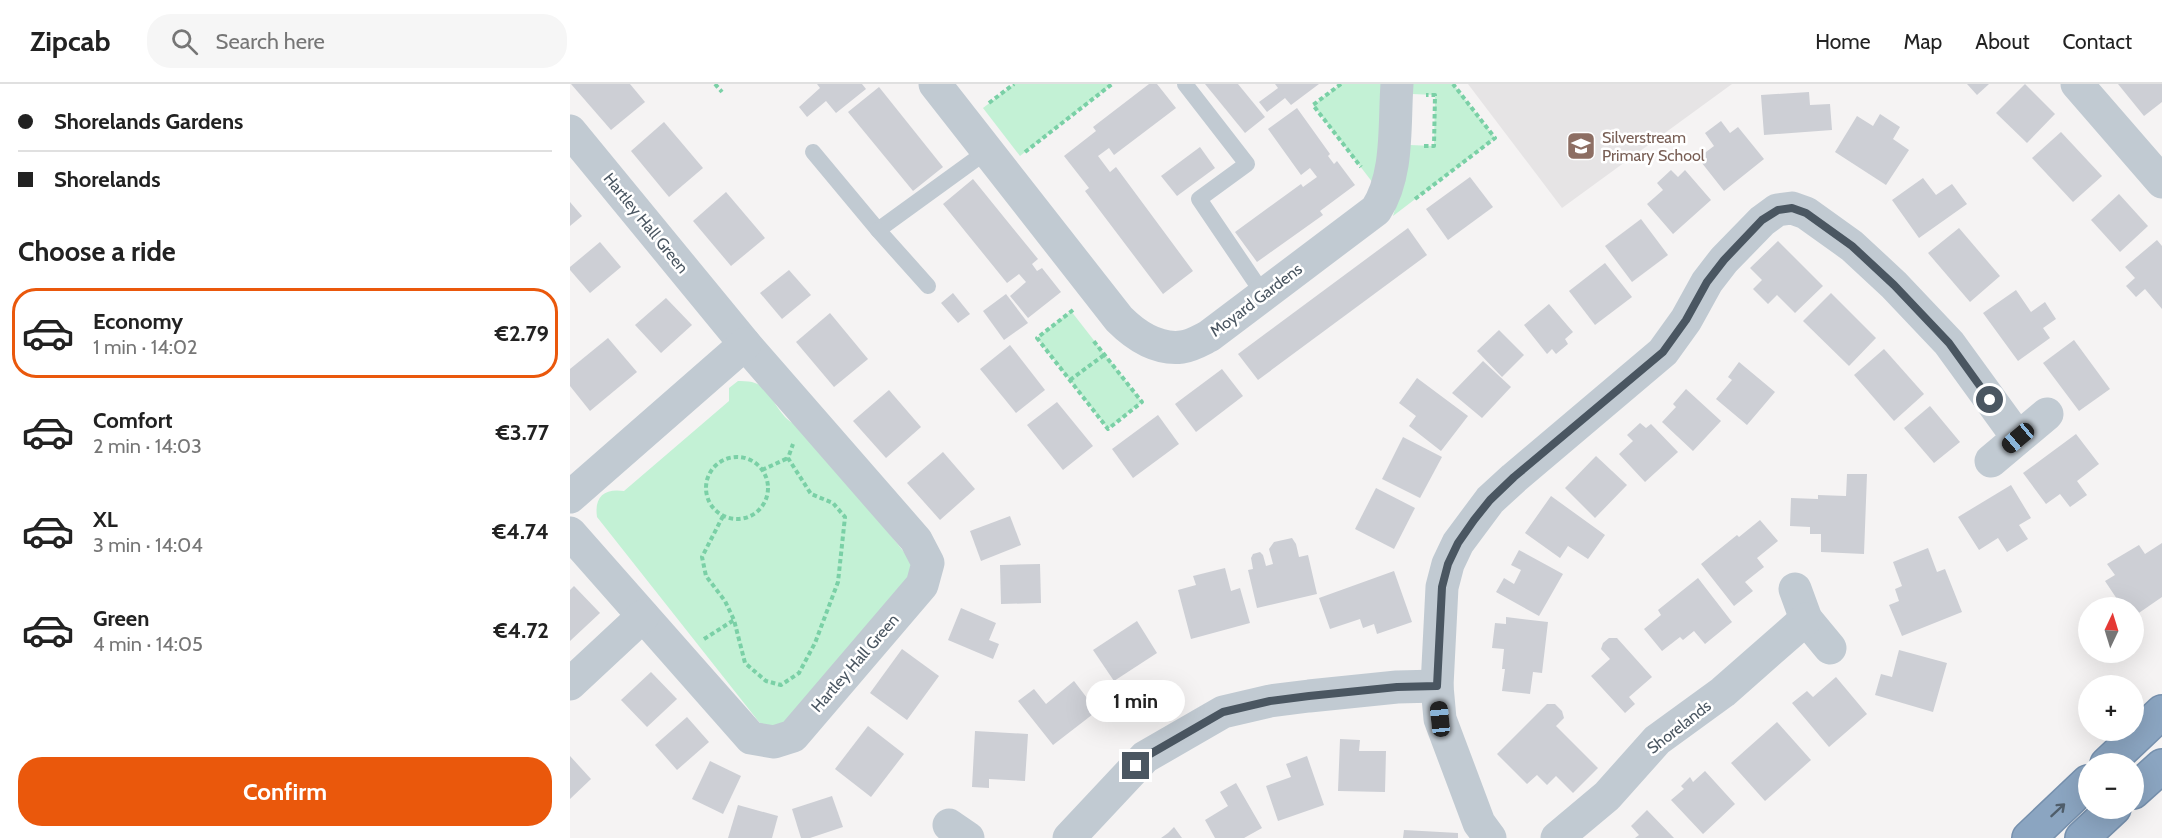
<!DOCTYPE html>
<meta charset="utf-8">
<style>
:root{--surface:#fff;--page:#f6f6f6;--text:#222;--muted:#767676;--line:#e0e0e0;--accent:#ea580c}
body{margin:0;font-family:Cabin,sans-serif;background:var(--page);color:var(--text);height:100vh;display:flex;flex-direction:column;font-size:22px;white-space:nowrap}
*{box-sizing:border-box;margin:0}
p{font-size:20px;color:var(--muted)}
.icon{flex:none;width:33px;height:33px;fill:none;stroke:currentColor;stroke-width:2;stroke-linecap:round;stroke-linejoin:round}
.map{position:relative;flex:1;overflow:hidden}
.details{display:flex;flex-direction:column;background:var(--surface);width:570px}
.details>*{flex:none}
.guide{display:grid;align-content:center;height:132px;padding:0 18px;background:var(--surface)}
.needle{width:39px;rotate:4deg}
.fabs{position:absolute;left:1508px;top:513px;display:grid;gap:12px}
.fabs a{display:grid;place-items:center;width:66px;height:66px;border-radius:50%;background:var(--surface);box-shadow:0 6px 24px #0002;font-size:30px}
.end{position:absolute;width:27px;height:27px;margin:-14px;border:8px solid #4a5661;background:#fff;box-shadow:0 0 0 3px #fff}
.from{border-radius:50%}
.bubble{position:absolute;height:42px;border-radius:21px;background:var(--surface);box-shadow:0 6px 24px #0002;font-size:20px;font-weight:700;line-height:42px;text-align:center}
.car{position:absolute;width:18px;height:36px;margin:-18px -9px;border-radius:8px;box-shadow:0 0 4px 2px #0007;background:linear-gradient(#222 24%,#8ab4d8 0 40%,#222 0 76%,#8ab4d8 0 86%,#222 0)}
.guide b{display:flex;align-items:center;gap:21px;height:57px;font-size:22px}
.guide b+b{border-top:2px solid var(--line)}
.guide i{width:15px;height:15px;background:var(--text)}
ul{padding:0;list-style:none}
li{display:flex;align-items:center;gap:18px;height:90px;margin:0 12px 9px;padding:0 6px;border:3px solid transparent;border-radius:24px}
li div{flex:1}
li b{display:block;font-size:22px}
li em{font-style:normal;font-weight:700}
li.active{border-color:var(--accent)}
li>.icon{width:54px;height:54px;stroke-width:1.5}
h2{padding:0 18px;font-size:27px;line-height:72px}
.action{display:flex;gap:12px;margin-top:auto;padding:12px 18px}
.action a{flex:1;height:69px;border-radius:24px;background:var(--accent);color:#fff;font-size:24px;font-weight:700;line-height:69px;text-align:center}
header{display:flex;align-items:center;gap:36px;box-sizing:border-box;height:84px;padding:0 30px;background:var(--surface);border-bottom:2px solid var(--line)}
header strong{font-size:28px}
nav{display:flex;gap:33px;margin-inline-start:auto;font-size:21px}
.search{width:420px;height:54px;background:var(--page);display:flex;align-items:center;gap:15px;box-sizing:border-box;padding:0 21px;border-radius:24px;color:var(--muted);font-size:22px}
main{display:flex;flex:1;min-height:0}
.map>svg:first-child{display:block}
.education{fill:#e6e4e5}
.green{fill:#c3f1d5}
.building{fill:#cdcfd5}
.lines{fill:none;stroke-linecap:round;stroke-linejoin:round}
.highway-casing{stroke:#7690ad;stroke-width:36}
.path{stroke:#7ad0a6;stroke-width:4;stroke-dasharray:4.5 3;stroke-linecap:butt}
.lane{stroke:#c1cad2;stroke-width:16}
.street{stroke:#c1cad2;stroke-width:33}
.highway{stroke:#8ba5c1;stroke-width:33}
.oneway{stroke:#505e6b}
.route{stroke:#4a5661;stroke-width:8}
.labels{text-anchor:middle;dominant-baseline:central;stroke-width:5;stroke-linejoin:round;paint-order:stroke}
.education-label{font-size:16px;fill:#785e54;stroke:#fff;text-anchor:start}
.street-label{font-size:16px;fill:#4a5661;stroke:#fff}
</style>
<header>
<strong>Zipcab</strong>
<div class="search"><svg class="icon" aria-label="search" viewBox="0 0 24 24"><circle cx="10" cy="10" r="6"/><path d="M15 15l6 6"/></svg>Search here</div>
<nav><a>Home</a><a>Map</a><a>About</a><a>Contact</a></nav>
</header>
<main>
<section class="details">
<div class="guide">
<b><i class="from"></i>Shorelands Gardens</b>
<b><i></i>Shorelands</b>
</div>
<h2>Choose a ride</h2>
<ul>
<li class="active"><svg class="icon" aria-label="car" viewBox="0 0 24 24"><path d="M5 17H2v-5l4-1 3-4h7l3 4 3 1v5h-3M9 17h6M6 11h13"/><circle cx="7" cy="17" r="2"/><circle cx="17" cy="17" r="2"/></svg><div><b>Economy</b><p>1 min · 14:02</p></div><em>€2.79</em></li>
<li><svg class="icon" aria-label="car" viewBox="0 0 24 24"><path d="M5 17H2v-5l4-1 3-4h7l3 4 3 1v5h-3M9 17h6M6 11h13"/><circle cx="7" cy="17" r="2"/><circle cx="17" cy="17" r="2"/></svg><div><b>Comfort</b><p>2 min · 14:03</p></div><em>€3.77</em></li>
<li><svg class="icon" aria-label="car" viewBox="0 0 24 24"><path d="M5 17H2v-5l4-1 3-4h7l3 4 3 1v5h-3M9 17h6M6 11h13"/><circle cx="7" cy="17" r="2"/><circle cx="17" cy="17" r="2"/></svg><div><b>XL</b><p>3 min · 14:04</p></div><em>€4.74</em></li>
<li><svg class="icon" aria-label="car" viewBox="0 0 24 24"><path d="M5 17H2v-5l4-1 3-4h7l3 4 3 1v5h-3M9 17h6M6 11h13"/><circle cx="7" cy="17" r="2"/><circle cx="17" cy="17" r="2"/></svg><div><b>Green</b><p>4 min · 14:05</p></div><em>€4.72</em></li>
</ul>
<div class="action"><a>Confirm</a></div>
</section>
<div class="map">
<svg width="1592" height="754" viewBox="0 0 1592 754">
<rect width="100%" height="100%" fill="#f5f3f3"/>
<!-- education -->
<polygon class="education" points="898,0 1162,0 992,124"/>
<!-- green -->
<g class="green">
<polygon points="444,0 542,0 450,72 413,24"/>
<polygon points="771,0 813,0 810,83 803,99 743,21"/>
<polygon points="842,0 883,0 925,54 823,132 833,99 840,61 864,62 865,11 842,10"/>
<polygon points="501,227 572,318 538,345 467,254"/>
<path d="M168,297c32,-1 29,16 47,36 5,6 15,9 22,12l104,132 1,16 -115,147 -30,4 -8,-6 -162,-205c-3,-21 8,-29 27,-26l105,-90v-13z"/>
</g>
<!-- building -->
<g class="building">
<polygon points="1,0 60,0 75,18 41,46"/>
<polygon points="247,0 292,0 296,5 266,29 256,17 237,33 229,23 250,4"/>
<polygon points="579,0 587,0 606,24 544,71 539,64 528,72 540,88 546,83 623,187 593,210 515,107 519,104 494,72 526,47 523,43"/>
<polygon points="635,0 668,0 695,33 675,49"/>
<polygon points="705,0 749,0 721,21 715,14 697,28 689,18 708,4"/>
<polygon points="1397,0 1419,0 1407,11"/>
<polygon points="1455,0 1485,30 1457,59 1426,29"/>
<polygon points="1548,0 1592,0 1592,18 1574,32"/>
<polygon points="309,3 373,83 343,107 278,28"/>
<polygon points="1239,8 1240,21 1260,20 1262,46 1194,51 1191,11"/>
<polygon points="727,24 760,70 758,72 764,80 767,77 785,101 750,127 753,131 687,178 665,148 731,100 733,103 747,93 740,84 731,91 698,45"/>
<polygon points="1310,30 1330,43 1323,55 1339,66 1316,101 1265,68 1287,32 1303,42"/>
<polygon points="1151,37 1160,49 1168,43 1194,75 1154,107 1128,74 1144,62 1135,49"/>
<polygon points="94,38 133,84 99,113 61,67"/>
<polygon points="1491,48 1532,92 1503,118 1462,74"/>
<polygon points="630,63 645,84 607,112 591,92"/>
<polygon points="1101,86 1108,93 1115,86 1141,116 1103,150 1077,120 1093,106 1087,99"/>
<polygon points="900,93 923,123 878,156 856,125"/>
<polygon points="1353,94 1366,111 1382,100 1397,120 1349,154 1322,116"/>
<polygon points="403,95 468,175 462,180 467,187 472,184 491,208 458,234 440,212 456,198 449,190 437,199 373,120"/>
<polygon points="156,108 195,154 161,182 123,137"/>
<polygon points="1549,110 1578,142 1550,168 1521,136"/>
<polygon points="0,118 12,132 0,142"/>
<polygon points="1071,135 1098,171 1062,198 1035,162"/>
<polygon points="838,144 857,171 688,296 668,270"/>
<polygon points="1389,144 1430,192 1400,218 1358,169"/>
<polygon points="1587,156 1592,162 1592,225 1575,205 1566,213 1556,202 1565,194 1555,183"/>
<polygon points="1208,157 1253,202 1225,229 1207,211 1198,220 1183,205 1192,196 1180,184"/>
<polygon points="30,158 51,183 20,209 0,186 0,183"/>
<polygon points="1035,179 1062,213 1025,241 999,207"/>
<polygon points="219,186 241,211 212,235 190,209"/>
<polygon points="1446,206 1461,228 1475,218 1486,235 1473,244 1480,254 1448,277 1413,229"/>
<polygon points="383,209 400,230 388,239 371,219"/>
<polygon points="1261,209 1306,254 1279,282 1233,237"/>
<polygon points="436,210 458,239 434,256 413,227"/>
<polygon points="96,214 122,241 91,269 65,241"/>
<polygon points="979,220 1003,248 995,255 998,260 986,270 982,265 977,270 954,241"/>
<polygon points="260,229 298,275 264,303 226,258"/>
<polygon points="929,246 954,271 932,293 907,267"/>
<polygon points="38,254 67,288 20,327 0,302 0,285"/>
<polygon points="1504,256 1540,305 1509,327 1473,279"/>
<polygon points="440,261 475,306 446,329 410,285"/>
<polygon points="1314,265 1354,310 1324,337 1284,291"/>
<polygon points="913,277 941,303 912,334 882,309"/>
<polygon points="1169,278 1205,308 1177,341 1146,315 1162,296 1158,293"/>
<polygon points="652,285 673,312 626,348 605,320"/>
<polygon points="847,294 898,332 871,367 839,342 846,332 829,319"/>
<polygon points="1116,305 1151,337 1123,367 1092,338 1106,323 1103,320"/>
<polygon points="319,306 351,343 316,374 283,337"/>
<polygon points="487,318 523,362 493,386 457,341"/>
<polygon points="1360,322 1390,358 1364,379 1334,344"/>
<polygon points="588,331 609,360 563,394 542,365"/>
<polygon points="1070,339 1076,344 1081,340 1108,368 1075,398 1049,370 1063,357 1057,351"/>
<polygon points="1506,350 1529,380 1507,397 1517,411 1500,423 1490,410 1476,420 1453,389"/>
<polygon points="833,353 872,373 850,414 812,395"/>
<polygon points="373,368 405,405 370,436 337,399"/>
<polygon points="1026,372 1057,401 1025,434 995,404"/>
<polygon points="1277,390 1297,390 1294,470 1251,468 1251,450 1240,450 1240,443 1220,442 1221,414 1248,415 1248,411 1276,412"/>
<polygon points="1441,401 1461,434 1449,441 1458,455 1437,468 1428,454 1409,466 1388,433"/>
<polygon points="806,404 845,424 824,465 785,445"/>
<polygon points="981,412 1035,451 1018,475 998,462 990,474 955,449"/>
<polygon points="440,432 451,461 411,477 400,447"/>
<polygon points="1190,436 1208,457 1187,474 1194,483 1175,498 1183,507 1164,522 1131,480 1167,451 1169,453"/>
<polygon points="722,454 726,460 729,473 738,471 747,510 687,524 678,486 683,485 681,474 683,470 690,468 693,471 696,482 703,480 699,465 704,458"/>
<polygon points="1592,459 1592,513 1563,533 1563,524 1553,524 1535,497 1545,491 1537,480 1569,461 1575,470"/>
<polygon points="1358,464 1367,488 1375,485 1392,528 1332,552 1319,521 1329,517 1325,505 1332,502 1323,478"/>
<polygon points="949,466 993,490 969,532 926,508 934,494 944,500 951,486 941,481"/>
<polygon points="470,480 471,519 431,520 430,481"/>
<polygon points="655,484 661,507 670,504 680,539 621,555 608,506 626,501 623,492"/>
<polygon points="824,487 842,538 807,550 804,540 793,544 790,535 760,545 749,514"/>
<polygon points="1128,494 1162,538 1135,560 1124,547 1113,556 1110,553 1092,567 1074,545 1091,531 1088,526"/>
<polygon points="4,502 30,529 0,557 0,506"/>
<polygon points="391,524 426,539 419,556 429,560 423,575 378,556"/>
<polygon points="936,533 978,538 972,589 963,588 960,610 932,607 935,585 932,585 934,565 922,564 925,539 936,540"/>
<polygon points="567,537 587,569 544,597 523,566"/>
<polygon points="1039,554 1047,554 1082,593 1059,613 1065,620 1055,629 1021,592 1040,575 1031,565 1033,559"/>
<polygon points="332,565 369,592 337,636 300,609"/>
<polygon points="1329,566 1377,579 1363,628 1305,611 1311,590 1322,593"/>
<polygon points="81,588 107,615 77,643 51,616"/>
<polygon points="1266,593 1297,630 1259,663 1222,619 1237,607 1243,613"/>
<polygon points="504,597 527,627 483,661 448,617 464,605 476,620"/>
<polygon points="977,620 985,620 992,627 994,634 986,642 1028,684 1003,709 986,692 977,701 967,691 957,700 927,670"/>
<polygon points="117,633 139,658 107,686 85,661"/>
<polygon points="1207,638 1241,676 1195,717 1161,679"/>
<polygon points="298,642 334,670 301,713 265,685"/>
<polygon points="405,647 458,650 455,697 419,695 419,704 402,703"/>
<polygon points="770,655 790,656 789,667 816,667 815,708 768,707"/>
<polygon points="0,672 21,695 0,715"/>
<polygon points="737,672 754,721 708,737 696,702 721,693 716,680"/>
<polygon points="140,677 171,692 153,730 122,715"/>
<polygon points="1135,687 1165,720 1133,750 1101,716 1114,705 1111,702 1120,693 1123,698"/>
<polygon points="666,699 692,744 674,754 645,754 635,736 658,722 650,708"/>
<polygon points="262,712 273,743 240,754 231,754 222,725"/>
<polygon points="168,721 208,732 202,754 158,754"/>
<polygon points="1077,726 1104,754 1065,754 1069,751 1061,742"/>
<polygon points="604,743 612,754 591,754 598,749"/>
<polygon points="834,746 888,749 888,754 833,754"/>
</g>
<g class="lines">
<!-- highway casing -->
<g class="highway-casing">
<g id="highway">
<polyline points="1537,680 1592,628"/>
<polyline points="1563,708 1592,682"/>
<polyline points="1459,754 1518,698"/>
<polyline points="1512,754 1544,724"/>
</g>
</g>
<!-- path -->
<g class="path">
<polyline points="145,0 152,8"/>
<polyline points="771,0 743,21 791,83"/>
<polyline points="419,19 444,0"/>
<polyline points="854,62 864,62 865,11 856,11"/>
<polyline points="455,68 542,0"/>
<polyline points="845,115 925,54 883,0"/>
<polyline points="503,226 467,254 538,345 572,318 522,255"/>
<polyline points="500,296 534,271"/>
<circle cx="167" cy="404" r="31"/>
<polyline points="192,386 218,374"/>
<polyline points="153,432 132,473 136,492 155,517 164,536 175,579 196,597 211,601 229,589 245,559 268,498 275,433 263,419 241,410 218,374 223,360"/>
<polyline points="134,555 164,536"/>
</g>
<!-- lane -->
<g class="lane">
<polyline points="615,0 677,80 629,115 694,211"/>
<polyline points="243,68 308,146 417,67"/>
<polyline points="308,146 358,202"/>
</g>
<!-- street -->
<g class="street">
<path d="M365,0l184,235c17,17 38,31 63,28 9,-1 19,-7 27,-11l167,-126c23,-35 18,-86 21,-126"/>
<polyline points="1507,0 1592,98"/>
<polyline points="0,47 175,260 346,456 358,479 352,501 223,652 204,658 181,654 0,449"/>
<polyline points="1421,377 1477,330"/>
<polyline points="0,413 175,260"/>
<polyline points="1225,505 1236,535 1260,564"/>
<polyline points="0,600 73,532"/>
<polyline points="379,741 398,754"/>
<polyline points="499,754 575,673 653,628 700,617 739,612 827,603 867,602"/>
<polyline points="920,754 909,739 870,635 867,602 872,503 878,480 888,459 920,416 944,394 1093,268 1116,236 1137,198 1154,176 1192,137 1207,126 1222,124 1236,129 1282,162 1324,201 1379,259 1448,354"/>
<polyline points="987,754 1037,712 1087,656 1153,608 1236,535"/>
</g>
<!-- highway -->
<use href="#highway" class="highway"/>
</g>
<!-- one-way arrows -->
<defs><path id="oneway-shaft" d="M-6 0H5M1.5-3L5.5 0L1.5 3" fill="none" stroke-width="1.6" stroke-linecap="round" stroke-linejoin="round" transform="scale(1.5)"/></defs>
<use class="oneway" href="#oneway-shaft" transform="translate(1488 726) rotate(-43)"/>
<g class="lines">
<!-- route -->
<polyline class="route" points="566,682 575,673 653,628 700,617 739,612 827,603 867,602 872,503 878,480 888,459 904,436 920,416 944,393 1093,268 1116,236 1137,198 1154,176 1192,136 1208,126 1222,124 1236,129 1282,162 1324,201 1379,259 1420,316"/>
</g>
<!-- icons -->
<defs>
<g id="school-square" transform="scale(1.5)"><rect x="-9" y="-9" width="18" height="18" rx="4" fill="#8d6e63" stroke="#fff"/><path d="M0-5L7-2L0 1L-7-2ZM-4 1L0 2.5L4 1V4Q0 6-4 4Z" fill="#fff"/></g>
</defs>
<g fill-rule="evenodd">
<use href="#school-square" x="1011" y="62"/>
</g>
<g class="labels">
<!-- education labels -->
<g class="education-label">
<text x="1032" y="53">Silverstream<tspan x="1032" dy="18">Primary School</tspan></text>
</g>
<!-- street labels -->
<g class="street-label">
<text transform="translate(76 139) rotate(51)">Hartley Hall Green</text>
<text transform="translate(686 216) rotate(-37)">Moyard Gardens</text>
<text transform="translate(285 579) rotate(-49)">Hartley Hall Green</text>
<text transform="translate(1109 643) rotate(-38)">Shorelands</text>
</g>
</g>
</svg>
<div class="fabs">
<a><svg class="needle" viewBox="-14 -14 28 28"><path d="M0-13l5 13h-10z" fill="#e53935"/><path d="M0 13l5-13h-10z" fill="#767676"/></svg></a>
<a>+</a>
<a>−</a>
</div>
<i class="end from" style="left:1420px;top:316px"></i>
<i class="end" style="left:566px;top:682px"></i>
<div class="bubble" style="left:516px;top:596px;width:99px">1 min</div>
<i class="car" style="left:1448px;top:354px;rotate:230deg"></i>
<i class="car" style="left:870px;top:635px;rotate:354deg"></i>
</div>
</main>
